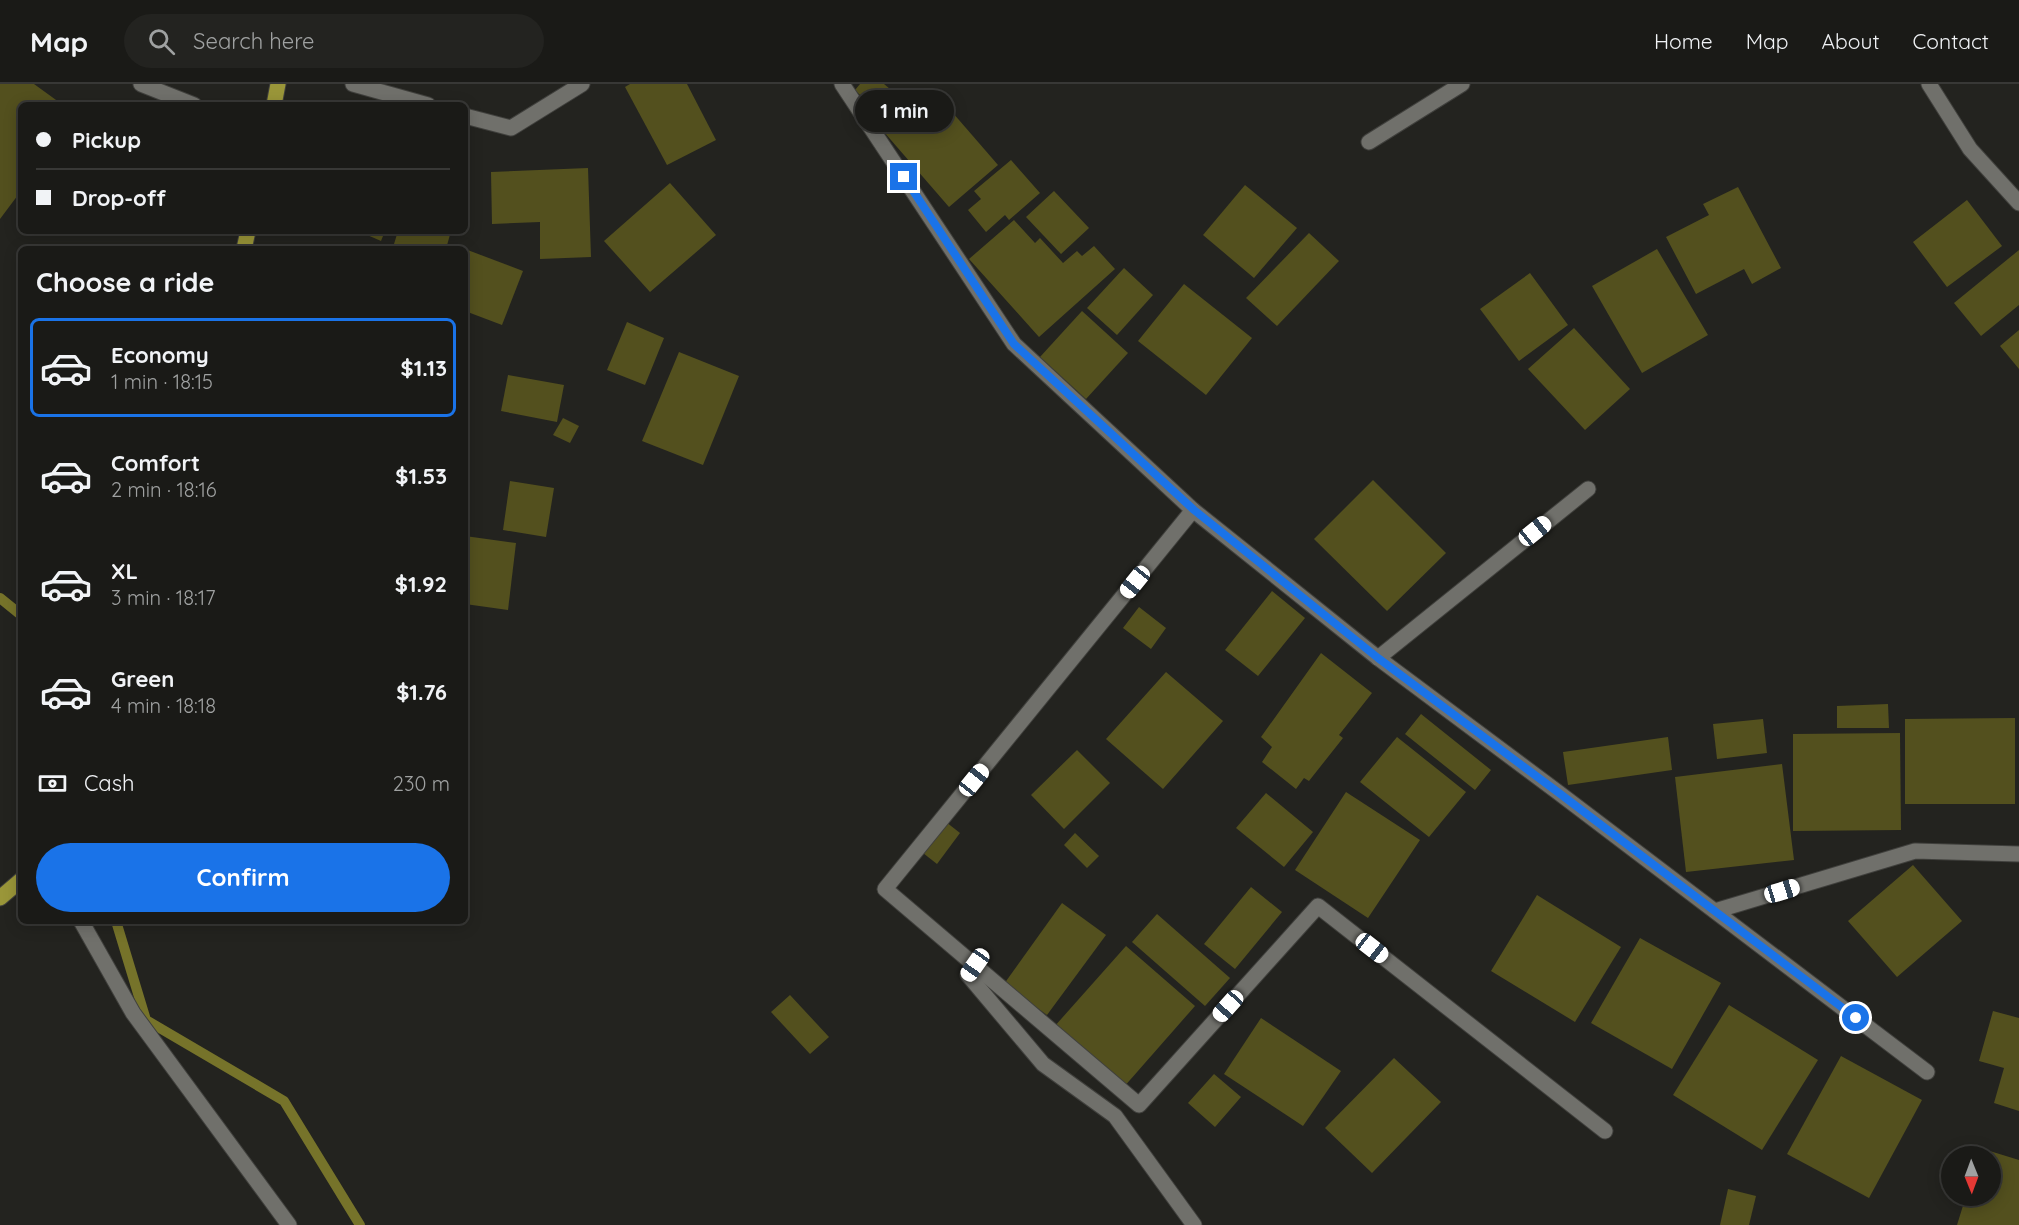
<!DOCTYPE html>
<meta charset="utf-8">
<style>
:root{--surface:#1a1a17;--page:#232320;--text:#f1f3f6;--muted:#9fa1a1;--line:#383836;--accent:#1a73e8}
body{margin:0;font-family:Quicksand,sans-serif;background:var(--page);color:var(--text);height:100vh;display:flex;flex-direction:column;font-size:22px;white-space:nowrap}
*{box-sizing:border-box;margin:0}
p{font-size:20px;color:var(--muted)}
.icon{flex:none;width:33px;height:33px;fill:none;stroke:currentColor;stroke-width:2;stroke-linecap:round;stroke-linejoin:round}
.map{position:relative;flex:1;overflow:hidden}
.sheet{position:absolute;left:18px;top:162px;width:450px;height:678px;display:flex;flex-direction:column;background:var(--surface);border-radius:9px;box-shadow:0 3px 15px #0003,0 0 0 2px var(--line)}
.sheet>*{flex:none}
.guide{position:absolute;left:18px;top:18px;width:450px;height:132px;border-radius:9px;box-shadow:0 3px 15px #0003,0 0 0 2px var(--line);display:grid;align-content:center;height:132px;padding:0 18px;background:var(--surface)}
.needle{width:39px;rotate:179deg}
.fabs{position:absolute;left:1941px;top:1062px;display:grid;gap:12px}
.fabs a{display:grid;place-items:center;width:60px;height:60px;border-radius:50%;background:var(--surface);box-shadow:0 3px 15px #0003,0 0 0 2px var(--line);font-size:30px}
.end{position:absolute;width:27px;height:27px;margin:-14px;border:8px solid #1a73e8;background:#fff;box-shadow:0 0 0 3px #fff}
.from{border-radius:50%}
.bubble{position:absolute;height:42px;border-radius:21px;background:var(--surface);box-shadow:0 3px 15px #0003,0 0 0 2px var(--line);font-size:20px;font-weight:700;line-height:42px;text-align:center}
.car{position:absolute;width:18px;height:36px;margin:-18px -9px;border-radius:8px;box-shadow:0 0 4px 2px #0007;background:linear-gradient(#fff 24%,#345 0 40%,#fff 0 76%,#345 0 86%,#fff 0)}
.guide b{display:flex;align-items:center;gap:21px;height:57px;font-size:22px}
.guide b+b{border-top:2px solid var(--line)}
.guide i{width:15px;height:15px;background:var(--text)}
ul{padding:0;list-style:none}
li{display:flex;align-items:center;gap:18px;height:99px;margin:0 12px 9px;padding:0 6px;border:3px solid transparent;border-radius:9px}
li div{flex:1}
li b{display:block;font-size:22px}
li em{font-style:normal;font-weight:700}
li.on{border-color:var(--accent)}
li>.icon{width:54px;height:54px;stroke-width:1.5}
h2{padding:0 18px;font-size:27px;line-height:72px}
.pay{display:flex;align-items:center;gap:15px;height:66px;padding:0 18px;font-size:22px}
.pay p{margin-inline-start:auto}
.cta{display:flex;gap:12px;margin-top:auto;padding:12px 18px}
.cta a{flex:1;height:69px;border-radius:36px;background:var(--accent);color:#fff;font-size:24px;font-weight:700;line-height:69px;text-align:center}
header{display:flex;align-items:center;gap:36px;box-sizing:border-box;height:84px;padding:0 30px;background:var(--surface);border-bottom:2px solid var(--line)}
header strong{font-size:28px}
nav{display:flex;gap:33px;margin-inline-start:auto;font-size:21px}
.search{width:420px;height:54px;background:var(--page);display:flex;align-items:center;gap:15px;box-sizing:border-box;padding:0 21px;border-radius:33px;color:var(--muted);font-size:22px}
.map>svg:first-child{display:block}
.lines{fill:none;stroke-linecap:round;stroke-linejoin:round}
.stream{stroke:#76732a;stroke-width:10}
.building{fill:#53501e}
.minor-casing{stroke:#40403d;stroke-width:17}
.primary-casing{stroke:#40403d;stroke-width:17}
.minor{stroke:#70706b;stroke-width:15}
.primary{stroke:#9a9639;stroke-width:15}
.route{stroke:#1a73e8;stroke-width:8}
</style>
<header>
<strong>Map</strong>
<div class="search"><svg class="icon" aria-label="search" viewBox="0 0 24 24"><circle cx="10" cy="10" r="6"/><path d="M15 15l6 6"/></svg>Search here</div>
<nav><a>Home</a><a>Map</a><a>About</a><a>Contact</a></nav>
</header>
<div class="map">
<svg width="2019" height="1141" viewBox="0 0 2019 1141">
<rect width="100%" height="100%" fill="#23231f"/>
<g class="lines">
<!-- stream -->
<g class="stream">
<polyline points="0,514 21,531"/>
<polyline points="116,837 146,936 284,1017 360,1141"/>
</g>
</g>
<!-- building -->
<g class="building">
<polygon points="0,0 34,0 63,21 21,21 21,107 0,135"/>
<polygon points="630,0 687,0 716,56 667,81 625,3"/>
<polygon points="860,0 884,0 890,5 872,23 855,6"/>
<polygon points="933,6 998,81 949,123 884,48"/>
<polygon points="890,13 903,27 881,47 869,32"/>
<polygon points="1011,76 1040,109 1009,136 1005,131 986,148 968,126 981,115 974,107"/>
<polygon points="588,84 591,173 540,175 540,138 492,140 491,88"/>
<polygon points="670,99 716,151 650,208 604,157"/>
<polygon points="1245,101 1297,144 1254,194 1203,151"/>
<polygon points="1738,103 1781,184 1752,200 1744,185 1696,210 1666,153 1709,131 1703,120"/>
<polygon points="1054,107 1089,144 1061,170 1026,133"/>
<polygon points="1967,116 2002,162 1947,203 1913,158"/>
<polygon points="1014,136 1035,159 1040,154 1063,179 1077,167 1082,172 1094,162 1115,185 1039,253 969,175"/>
<polygon points="358,147 385,147 381,157"/>
<polygon points="398,147 451,147 446,165 412,165 394,160"/>
<polygon points="1309,149 1339,177 1277,242 1246,214"/>
<polygon points="465,165 523,187 502,241 465,227"/>
<polygon points="1657,165 1708,251 1642,289 1592,202"/>
<polygon points="2019,166 2019,221 1981,252 1954,219"/>
<polygon points="1124,184 1153,211 1117,251 1087,224"/>
<polygon points="1530,189 1568,241 1519,277 1480,225"/>
<polygon points="1184,200 1252,254 1206,311 1138,257"/>
<polygon points="1082,227 1128,269 1086,315 1040,273"/>
<polygon points="627,238 664,254 645,301 607,286"/>
<polygon points="1574,244 1630,305 1585,346 1528,285"/>
<polygon points="2019,246 2019,285 2000,262"/>
<polygon points="679,268 739,292 703,381 642,357"/>
<polygon points="508,291 564,301 557,338 501,327"/>
<polygon points="563,334 579,342 570,359 553,351"/>
<polygon points="1373,396 1446,469 1387,527 1314,455"/>
<polygon points="510,397 554,404 546,453 503,446"/>
<polygon points="465,452 516,459 508,526 465,520"/>
<polygon points="1272,507 1305,534 1258,592 1225,566"/>
<polygon points="1139,523 1166,544 1151,565 1123,544"/>
<polygon points="1321,569 1372,609 1339,651 1343,654 1309,697 1304,694 1296,705 1262,678 1272,663 1261,653"/>
<polygon points="1166,588 1223,637 1163,705 1106,655"/>
<polygon points="1888,620 1889,644 1837,644 1837,622"/>
<polygon points="1421,630 1491,686 1475,706 1405,650"/>
<polygon points="2015,634 2015,720 1905,720 1905,635"/>
<polygon points="1763,635 1767,669 1717,675 1713,640"/>
<polygon points="1900,649 1901,746 1793,747 1793,650"/>
<polygon points="1397,653 1466,708 1429,753 1360,698"/>
<polygon points="1668,653 1672,686 1568,701 1563,668"/>
<polygon points="1077,666 1110,699 1064,745 1031,711"/>
<polygon points="1782,680 1794,776 1686,788 1675,693"/>
<polygon points="1346,708 1420,756 1368,834 1295,786"/>
<polygon points="1266,709 1313,748 1284,783 1236,744"/>
<polygon points="946,738 960,749 937,780 923,769"/>
<polygon points="1075,749 1099,772 1087,784 1064,761"/>
<polygon points="1913,781 1962,837 1897,893 1848,837"/>
<polygon points="1251,803 1282,828 1235,885 1204,860"/>
<polygon points="1537,811 1621,863 1575,938 1491,887"/>
<polygon points="1062,819 1106,851 1047,931 1004,900"/>
<polygon points="1157,830 1230,894 1205,922 1132,858"/>
<polygon points="1640,854 1721,899 1672,985 1591,939"/>
<polygon points="1126,862 1195,922 1123,1004 1054,943"/>
<polygon points="790,911 829,953 810,970 771,928"/>
<polygon points="1729,921 1818,976 1762,1066 1673,1011"/>
<polygon points="1993,927 2019,934 2019,1027 1994,1019 2004,984 1979,977"/>
<polygon points="1261,934 1341,987 1303,1042 1224,990"/>
<polygon points="1841,972 1922,1016 1869,1114 1787,1070"/>
<polygon points="1394,974 1441,1018 1372,1089 1325,1044"/>
<polygon points="1214,990 1241,1013 1215,1043 1188,1019"/>
<polygon points="1980,1064 2019,1076 2019,1141 1957,1141 1966,1112 1990,1112 1990,1072 1978,1072"/>
<polygon points="1728,1105 1756,1112 1749,1141 1720,1141"/>
</g>
<g class="lines">
<!-- minor casing -->
<g class="minor-casing">
<g id="minor">
<polyline points="141,0 194,21"/>
<polyline points="353,0 428,21"/>
<polyline points="842,0 1014,260 1193,426 1378,574 1559,709 1927,988"/>
<polyline points="1929,0 1970,65 2019,119"/>
<polyline points="465,32 511,44 582,0"/>
<polyline points="1369,58 1462,0"/>
<polyline points="1193,426 885,805 1139,1021 1318,822 1605,1047"/>
<polyline points="1378,574 1588,405"/>
<polyline points="1715,827 1915,767 2019,770"/>
<polyline points="81,837 133,929 289,1141"/>
<polyline points="975,881 968,891 1043,980 1115,1032 1194,1141"/>
</g>
</g>
<!-- primary casing -->
<g class="primary-casing">
<g id="primary">
<polyline points="274,21 278,0"/>
<polyline points="244,165 248,147"/>
<polyline points="0,814 21,796"/>
</g>
</g>
<!-- minor -->
<use href="#minor" class="minor"/>
<!-- primary -->
<use href="#primary" class="primary"/>
</g>
<g class="lines">
<!-- route -->
<polyline class="route" points="904,93 1014,260 1194,426 1378,574 1559,709 1856,934"/>
</g>
</svg>
<div class="fabs">
<a><svg class="needle" viewBox="-14 -14 28 28"><path d="M0-13l5 13h-10z" fill="#e53935"/><path d="M0 13l5-13h-10z" fill="#9fa1a1"/></svg></a>
</div>
<i class="end from" style="left:1856px;top:934px"></i>
<i class="end" style="left:904px;top:93px"></i>
<div class="bubble" style="left:855px;top:6px;width:99px">1 min</div>
<i class="car" style="left:1535px;top:447px;rotate:51deg"></i>
<i class="car" style="left:1135px;top:498px;rotate:219deg"></i>
<i class="car" style="left:974px;top:696px;rotate:39deg"></i>
<i class="car" style="left:1782px;top:807px;rotate:73deg"></i>
<i class="car" style="left:1372px;top:864px;rotate:128deg"></i>
<i class="car" style="left:975px;top:881px;rotate:215deg"></i>
<i class="car" style="left:1228px;top:922px;rotate:222deg"></i>
<div class="guide">
<b><i class="from"></i>Pickup</b>
<b><i></i>Drop-off</b>
</div>
<section class="sheet">
<h2>Choose a ride</h2>
<ul>
<li class="on"><svg class="icon" aria-label="car" viewBox="0 0 24 24"><path d="M5 17H2v-5l4-1 3-4h7l3 4 3 1v5h-3M9 17h6M6 11h13"/><circle cx="7" cy="17" r="2"/><circle cx="17" cy="17" r="2"/></svg><div><b>Economy</b><p>1 min · 18:15</p></div><em>$1.13</em></li>
<li><svg class="icon" aria-label="car" viewBox="0 0 24 24"><path d="M5 17H2v-5l4-1 3-4h7l3 4 3 1v5h-3M9 17h6M6 11h13"/><circle cx="7" cy="17" r="2"/><circle cx="17" cy="17" r="2"/></svg><div><b>Comfort</b><p>2 min · 18:16</p></div><em>$1.53</em></li>
<li><svg class="icon" aria-label="car" viewBox="0 0 24 24"><path d="M5 17H2v-5l4-1 3-4h7l3 4 3 1v5h-3M9 17h6M6 11h13"/><circle cx="7" cy="17" r="2"/><circle cx="17" cy="17" r="2"/></svg><div><b>XL</b><p>3 min · 18:17</p></div><em>$1.92</em></li>
<li><svg class="icon" aria-label="car" viewBox="0 0 24 24"><path d="M5 17H2v-5l4-1 3-4h7l3 4 3 1v5h-3M9 17h6M6 11h13"/><circle cx="7" cy="17" r="2"/><circle cx="17" cy="17" r="2"/></svg><div><b>Green</b><p>4 min · 18:18</p></div><em>$1.76</em></li>
</ul>
<div class="pay"><svg class="icon" aria-label="cash" viewBox="0 0 24 24"><path d="M3 7h18v10H3z"/><circle cx="12" cy="12" r="2"/></svg>Cash<p>230 m</p></div>
<div class="cta"><a>Confirm</a></div>
</section>
</div>
